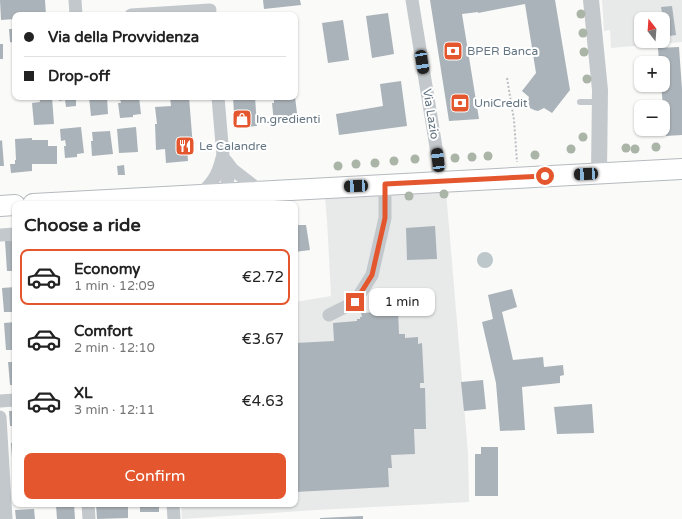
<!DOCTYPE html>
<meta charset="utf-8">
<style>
:root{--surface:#fff;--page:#f6f6f6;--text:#222;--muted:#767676;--line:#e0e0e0;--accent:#e4572e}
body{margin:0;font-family:"Varela Round",sans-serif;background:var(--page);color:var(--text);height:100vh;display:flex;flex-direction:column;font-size:15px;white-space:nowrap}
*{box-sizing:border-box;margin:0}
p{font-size:13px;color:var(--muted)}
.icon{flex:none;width:22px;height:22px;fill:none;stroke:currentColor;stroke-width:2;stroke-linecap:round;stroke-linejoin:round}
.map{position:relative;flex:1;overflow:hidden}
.panel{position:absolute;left:12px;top:201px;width:286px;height:306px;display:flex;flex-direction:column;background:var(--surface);border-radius:8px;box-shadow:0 1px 3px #0004}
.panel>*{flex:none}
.top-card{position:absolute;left:12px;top:12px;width:286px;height:88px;border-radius:8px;box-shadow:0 1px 3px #0004;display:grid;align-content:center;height:88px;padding:0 12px;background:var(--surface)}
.needle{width:26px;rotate:343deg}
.fabs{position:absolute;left:634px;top:12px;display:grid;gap:8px}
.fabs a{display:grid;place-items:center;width:36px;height:36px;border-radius:8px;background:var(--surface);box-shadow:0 1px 3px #0004;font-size:20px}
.end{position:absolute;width:18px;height:18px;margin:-9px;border:5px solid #e4572e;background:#fff;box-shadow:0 0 0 2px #fff}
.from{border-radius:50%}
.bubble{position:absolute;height:28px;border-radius:8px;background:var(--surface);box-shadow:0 1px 3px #0004;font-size:13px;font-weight:600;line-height:28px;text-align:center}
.car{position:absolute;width:12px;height:24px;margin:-12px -6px;border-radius:5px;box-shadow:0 0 3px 1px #0007;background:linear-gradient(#222 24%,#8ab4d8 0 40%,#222 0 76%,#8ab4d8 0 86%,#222 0)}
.top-card b{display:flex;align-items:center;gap:14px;height:38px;font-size:15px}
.top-card b+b{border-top:1px solid var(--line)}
.top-card i{width:10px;height:10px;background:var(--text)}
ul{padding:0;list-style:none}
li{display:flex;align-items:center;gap:12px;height:56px;margin:0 8px 6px;padding:0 4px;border:2px solid transparent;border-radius:8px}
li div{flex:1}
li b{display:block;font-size:15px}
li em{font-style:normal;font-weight:600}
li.current{border-color:var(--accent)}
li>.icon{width:36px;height:36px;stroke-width:1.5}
h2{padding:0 12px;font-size:18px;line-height:48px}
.cta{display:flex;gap:8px;margin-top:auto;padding:8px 12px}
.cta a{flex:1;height:46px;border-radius:8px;background:var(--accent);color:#fff;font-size:16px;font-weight:600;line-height:46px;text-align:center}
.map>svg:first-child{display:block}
.built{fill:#e8e9e9;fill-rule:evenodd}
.water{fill:#bbc7cb}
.building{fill:#aab3b9}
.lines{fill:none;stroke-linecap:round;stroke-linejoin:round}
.primary-casing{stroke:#b5babe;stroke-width:22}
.path{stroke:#bbbfc2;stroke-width:2;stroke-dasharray:2 2;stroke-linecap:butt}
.service{stroke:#c3c8cc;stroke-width:6}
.minor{stroke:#c3c8cc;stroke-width:13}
.tertiary{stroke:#c3c8cc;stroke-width:16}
.primary{stroke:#fff;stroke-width:20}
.tree{fill:#aab4a7}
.route{stroke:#e4572e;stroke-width:5}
.labels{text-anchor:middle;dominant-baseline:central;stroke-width:4;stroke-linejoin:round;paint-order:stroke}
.poi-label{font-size:12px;fill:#657683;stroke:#fff;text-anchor:start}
.street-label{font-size:12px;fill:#657683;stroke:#fff}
</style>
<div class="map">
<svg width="682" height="519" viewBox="0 0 682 519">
<rect width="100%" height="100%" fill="#fafaf8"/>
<!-- built -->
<g class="built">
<path d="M602,0h80v42l-71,6 -1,-18 -6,1zM641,19h22v22h-22z"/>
<polygon points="446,191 468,453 469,502 316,510 182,519 181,504 295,504 295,302 331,296 327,220 325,197"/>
</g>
<!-- water -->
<circle class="water" cx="485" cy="260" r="8"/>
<!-- building -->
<g class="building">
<polygon points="0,0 45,0 46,15 15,15 15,19 1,20"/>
<polygon points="263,0 300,0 301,5 264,9"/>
<polygon points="430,0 555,0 570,90 552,113 544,108 538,111 534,110 530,108 528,101 529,97 522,91 536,73 525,4 478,13 478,12 462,14 479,119 449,121"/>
<polygon points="672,6 676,35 663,37 663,19 661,7"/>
<polygon points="388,13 394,54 372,58 366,16"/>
<polygon points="343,20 349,60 328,63 322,23"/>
<polygon points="9,29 15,29 15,43 10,42"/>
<rect x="0" y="44" width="3" height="15"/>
<polygon points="679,47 682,89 682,135 666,136 661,85 663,85 663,63 659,63 658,48"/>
<polygon points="401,81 407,126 339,135 336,114 383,106 380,84"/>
<polygon points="39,97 52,97 54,124 34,125 32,103 40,102"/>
<polygon points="59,97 76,97 76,106 66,107 65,100 59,101"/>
<polygon points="89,97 107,97 108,114 91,116"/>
<polygon points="137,97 139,97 141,114 133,115 133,117 120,118 118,103 121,103 120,99"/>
<polygon points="170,97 189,97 193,147 187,148 188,161 166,163 165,149 156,150 155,124 157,124 155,107 171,106"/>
<polygon points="233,97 255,97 257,126 235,128"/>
<polygon points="274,97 295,97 298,121 274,123 272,103 274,103"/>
<polygon points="81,127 84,153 77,154 77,157 65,158 64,146 66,146 65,140 61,141 60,129"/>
<polygon points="136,127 138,152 119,153 117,129"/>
<polygon points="110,131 113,154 92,156 91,141 93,141 92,132"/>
<polygon points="32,138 32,140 48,140 48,146 57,146 57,164 32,164 32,171 11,173 10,164 15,164 15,160 16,160 15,139"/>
<polygon points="2,140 4,166 0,166 0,141"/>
<polygon points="124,165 125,175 118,175 117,166"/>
<polygon points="295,225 306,225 310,250 295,252"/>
<polygon points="435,226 437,259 407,260 406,228"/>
<polygon points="15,240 15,271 7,271 5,241"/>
<polygon points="15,287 15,312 4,312 2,288"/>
<polygon points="512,289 517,307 502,312 513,360 543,357 544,367 563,365 564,375 560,376 560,383 522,387 525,430 500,431 496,383 482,322 493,319 488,295"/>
<polygon points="398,311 399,334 405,334 405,338 418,337 418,344 422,343 424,383 420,383 420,388 425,388 426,429 414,429 415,454 391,455 392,468 388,468 389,487 295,492 295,343 334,341 333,323 357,321 357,319 360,319 360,317 362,317 361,313"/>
<polygon points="15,322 15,350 6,350 4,323"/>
<polygon points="8,362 15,362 15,385 10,385"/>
<polygon points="483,380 486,409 464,411 461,382"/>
<polygon points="592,404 594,433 557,434 554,407"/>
<polygon points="9,411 15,411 15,426 10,426"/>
<polygon points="11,443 15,443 15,457 12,458"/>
<polygon points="481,447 498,447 498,496 475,496 475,454 481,454"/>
<polygon points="74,504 75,519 57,519 56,505"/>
<polygon points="96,504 128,504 128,518 97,519"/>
<rect x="140" y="504" width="19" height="8"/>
<polygon points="34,509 35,519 16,519 15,510"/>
<polygon points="363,516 363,519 320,519 320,518"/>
</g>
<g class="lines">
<!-- primary casing -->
<g class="primary-casing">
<g id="primary">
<polyline points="33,204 682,169"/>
<polyline points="0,206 15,205"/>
</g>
</g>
<!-- path -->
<polyline class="path" points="507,78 514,120 517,162"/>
<!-- service -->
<polyline class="service" points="580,102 599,102"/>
<!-- minor -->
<g class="minor">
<polyline points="75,0 76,15"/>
<polyline points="412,0 435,141 438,160 438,181"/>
<polyline points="131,15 210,10"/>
<polyline points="218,97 223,156 228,178 225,193"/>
<polyline points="226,161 232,169 260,191"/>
<path d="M201,194c12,-12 17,-19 21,-36"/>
<polyline points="0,235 15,234"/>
<polyline points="329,315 355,302 372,275 385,218 385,185"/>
<polyline points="0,401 15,400"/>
<polyline points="0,417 6,519"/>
<polyline points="88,504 89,519"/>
<polyline points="173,504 174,519"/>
</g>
<!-- tertiary -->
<polyline class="tertiary" points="591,0 600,90 599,173"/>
<!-- primary -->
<use href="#primary" class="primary"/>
</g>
<!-- trees -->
<g class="tree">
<circle cx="581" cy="14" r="4.5"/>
<circle cx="583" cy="33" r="4.5"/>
<circle cx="584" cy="52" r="4.5"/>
<circle cx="587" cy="79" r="4.5"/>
<circle cx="583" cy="137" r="4.5"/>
<circle cx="656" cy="147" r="4.5"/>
<circle cx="626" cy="148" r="4.5"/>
<circle cx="571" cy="149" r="4.5"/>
<circle cx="635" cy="149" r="4.5"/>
<circle cx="535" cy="155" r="4.5"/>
<circle cx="488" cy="156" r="4.5"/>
<circle cx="472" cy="157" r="4.5"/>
<circle cx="455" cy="158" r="4.5"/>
<circle cx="415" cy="159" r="4.5"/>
<circle cx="394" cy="161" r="4.5"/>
<circle cx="375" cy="163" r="4.5"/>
<circle cx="356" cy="164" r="4.5"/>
<circle cx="338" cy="166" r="4.5"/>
<circle cx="444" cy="194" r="4.5"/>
<circle cx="409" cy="196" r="4.5"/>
</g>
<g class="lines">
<!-- route -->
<polyline class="route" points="355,302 372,275 385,218 385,184 545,176"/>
</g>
<!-- icons -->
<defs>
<g id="bank-square" transform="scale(1)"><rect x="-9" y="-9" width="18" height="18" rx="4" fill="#e4572e" stroke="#fff"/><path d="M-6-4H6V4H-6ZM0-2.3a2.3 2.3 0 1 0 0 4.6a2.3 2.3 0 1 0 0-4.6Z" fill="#fff"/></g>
<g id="shop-square" transform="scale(1)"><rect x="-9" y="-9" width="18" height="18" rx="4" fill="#e4572e" stroke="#fff"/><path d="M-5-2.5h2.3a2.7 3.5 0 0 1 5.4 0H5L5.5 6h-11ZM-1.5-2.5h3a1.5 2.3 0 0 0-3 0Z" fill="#fff"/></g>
<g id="restaurant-square" transform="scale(1)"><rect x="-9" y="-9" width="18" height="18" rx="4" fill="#e4572e" stroke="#fff"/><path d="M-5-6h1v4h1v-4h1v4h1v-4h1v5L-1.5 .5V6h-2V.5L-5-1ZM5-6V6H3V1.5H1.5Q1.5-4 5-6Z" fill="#fff"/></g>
</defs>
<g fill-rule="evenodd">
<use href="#bank-square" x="453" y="51"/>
<use href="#bank-square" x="460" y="103"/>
<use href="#shop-square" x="242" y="119"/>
<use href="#restaurant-square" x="185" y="146"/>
</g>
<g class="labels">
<!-- poi labels -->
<g class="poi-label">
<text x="467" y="51">BPER Banca</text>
<text x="474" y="103">UniCredit</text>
<text x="256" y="119">In.gredienti</text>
<text x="199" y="146">Le Calandre</text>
</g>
<!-- street labels -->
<g class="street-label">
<text transform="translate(431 114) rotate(81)">Via Lazio</text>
</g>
</g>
</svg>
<div class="fabs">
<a><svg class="needle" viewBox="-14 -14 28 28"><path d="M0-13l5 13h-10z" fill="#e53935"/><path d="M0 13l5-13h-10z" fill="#767676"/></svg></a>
<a>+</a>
<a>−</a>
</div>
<i class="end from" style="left:545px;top:176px"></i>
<i class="end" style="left:355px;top:302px"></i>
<div class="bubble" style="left:369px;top:288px;width:66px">1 min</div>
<i class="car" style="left:422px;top:62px;rotate:171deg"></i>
<i class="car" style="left:438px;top:160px;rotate:353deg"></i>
<i class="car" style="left:586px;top:174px;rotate:267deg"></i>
<i class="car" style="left:356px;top:186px;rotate:267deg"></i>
<div class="top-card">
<b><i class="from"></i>Via della Provvidenza</b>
<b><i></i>Drop-off</b>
</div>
<section class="panel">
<h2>Choose a ride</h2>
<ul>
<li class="current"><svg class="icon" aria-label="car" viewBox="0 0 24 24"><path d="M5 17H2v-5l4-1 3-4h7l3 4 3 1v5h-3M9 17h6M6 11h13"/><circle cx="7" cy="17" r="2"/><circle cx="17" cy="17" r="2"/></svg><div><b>Economy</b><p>1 min · 12:09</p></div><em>€2.72</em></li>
<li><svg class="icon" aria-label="car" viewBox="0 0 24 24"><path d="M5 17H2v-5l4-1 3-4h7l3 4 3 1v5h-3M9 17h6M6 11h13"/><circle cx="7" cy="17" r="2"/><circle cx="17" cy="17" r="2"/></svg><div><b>Comfort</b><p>2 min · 12:10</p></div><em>€3.67</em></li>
<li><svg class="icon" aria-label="car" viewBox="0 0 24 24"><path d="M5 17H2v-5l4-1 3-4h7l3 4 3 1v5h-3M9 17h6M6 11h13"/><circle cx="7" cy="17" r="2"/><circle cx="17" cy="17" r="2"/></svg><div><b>XL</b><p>3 min · 12:11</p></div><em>€4.63</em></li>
</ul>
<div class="cta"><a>Confirm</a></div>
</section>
</div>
